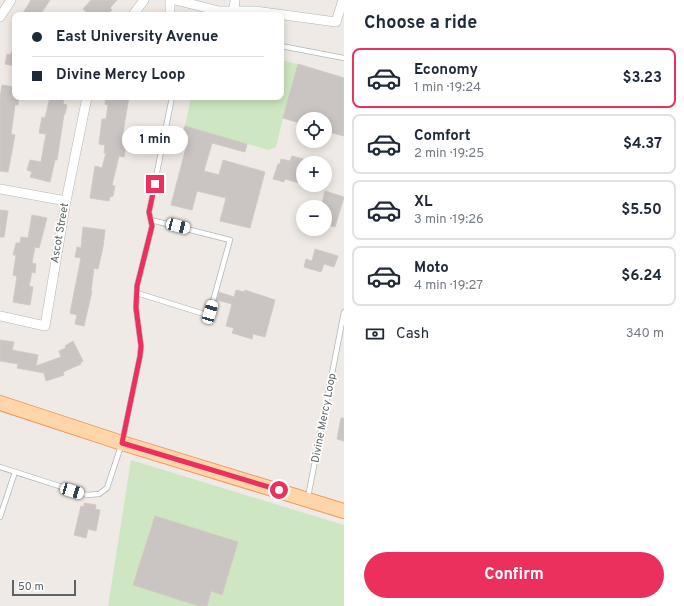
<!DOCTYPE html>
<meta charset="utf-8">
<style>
:root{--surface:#fff;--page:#f2f2f3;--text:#1f2937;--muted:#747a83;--line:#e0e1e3;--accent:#eb305e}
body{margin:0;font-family:Overpass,sans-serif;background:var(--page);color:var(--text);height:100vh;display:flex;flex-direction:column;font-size:15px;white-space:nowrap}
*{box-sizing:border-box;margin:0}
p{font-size:13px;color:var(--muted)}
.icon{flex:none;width:22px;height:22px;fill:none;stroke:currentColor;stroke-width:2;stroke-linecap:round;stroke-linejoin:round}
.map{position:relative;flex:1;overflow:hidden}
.side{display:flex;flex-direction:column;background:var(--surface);width:340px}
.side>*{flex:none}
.top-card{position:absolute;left:12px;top:12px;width:272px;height:88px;border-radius:8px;box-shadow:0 2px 10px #0003;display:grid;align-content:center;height:88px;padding:0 20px;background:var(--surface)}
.tools{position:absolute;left:296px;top:112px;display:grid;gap:8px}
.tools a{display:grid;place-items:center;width:36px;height:36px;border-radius:50%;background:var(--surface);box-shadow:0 2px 10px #0003;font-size:20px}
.scale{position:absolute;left:12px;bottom:10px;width:64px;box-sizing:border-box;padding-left:4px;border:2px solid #5d6466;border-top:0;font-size:11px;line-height:14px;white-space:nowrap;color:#5d6466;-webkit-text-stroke:3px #fff;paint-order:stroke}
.end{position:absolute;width:18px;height:18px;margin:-9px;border:5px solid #eb305e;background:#fff;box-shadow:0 0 0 2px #fff}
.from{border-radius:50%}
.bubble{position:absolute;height:28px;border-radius:14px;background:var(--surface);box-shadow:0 2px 10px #0003;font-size:13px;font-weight:700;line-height:28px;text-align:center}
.car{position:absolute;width:12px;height:24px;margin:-12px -6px;border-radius:5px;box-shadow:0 0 3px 1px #0007;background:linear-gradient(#fff 24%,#345 0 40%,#fff 0 76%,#345 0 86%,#fff 0)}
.top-card b{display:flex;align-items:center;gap:14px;height:38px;font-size:15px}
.top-card b+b{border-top:1px solid var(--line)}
.top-card i{width:10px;height:10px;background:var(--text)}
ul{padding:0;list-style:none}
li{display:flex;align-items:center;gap:12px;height:60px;margin:0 8px 6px;padding:0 12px;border:2px solid var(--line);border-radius:8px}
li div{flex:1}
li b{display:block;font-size:15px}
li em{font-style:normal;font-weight:700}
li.selected{border-color:var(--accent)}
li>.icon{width:36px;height:36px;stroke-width:1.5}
h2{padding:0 20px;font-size:18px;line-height:48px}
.pay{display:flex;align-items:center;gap:10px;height:44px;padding:0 20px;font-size:15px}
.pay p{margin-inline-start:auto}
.cta{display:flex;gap:8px;margin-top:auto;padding:8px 20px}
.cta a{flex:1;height:46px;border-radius:24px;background:var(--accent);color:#fff;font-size:16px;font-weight:700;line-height:46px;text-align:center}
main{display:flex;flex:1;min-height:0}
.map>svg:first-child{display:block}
.green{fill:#cee7c2}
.building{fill:#cac5c2;stroke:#d4c9c3}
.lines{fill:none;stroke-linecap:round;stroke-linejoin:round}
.service-casing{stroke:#b0b6b8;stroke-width:6}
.minor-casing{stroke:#b0b6b8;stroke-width:10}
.primary-casing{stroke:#f3975b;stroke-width:16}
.service{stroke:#fff;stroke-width:4.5}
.minor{stroke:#fff;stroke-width:9}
.primary{stroke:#ffd6aa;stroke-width:14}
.route{stroke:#eb305e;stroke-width:5}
.labels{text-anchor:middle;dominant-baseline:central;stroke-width:3.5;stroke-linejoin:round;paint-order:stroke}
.street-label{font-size:11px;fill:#5d6466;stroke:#fff}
</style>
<main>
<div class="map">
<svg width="344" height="606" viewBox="0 0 344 606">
<rect width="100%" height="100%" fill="#efeae5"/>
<!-- green -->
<g class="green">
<polygon points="281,60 298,64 283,118 276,147 269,150 185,126 191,97 281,97"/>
<polygon points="131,460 344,525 344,606 108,606"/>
</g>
<!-- building -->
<g class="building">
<polygon points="31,0 50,0 40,15 22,15"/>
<polygon points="91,0 117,0 110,8 112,10 107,15 90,15 83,9"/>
<polygon points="15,46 15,66 5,64 7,54 10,55"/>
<polygon points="298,64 344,78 344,136 325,131 325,119 303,119 303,124 283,118"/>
<polygon points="2,85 15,87 15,97 19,97 18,105 15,105 11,134 15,135 8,172 0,171 0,98"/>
<polygon points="50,97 64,97 63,104 67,105 65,114 64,114 57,160 55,160 50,182 30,177 32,172 27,170 30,160 41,162 46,134 39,133 42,117 45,118"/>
<polygon points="106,97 129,97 122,138 127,139 124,157 119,156 112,185 115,186 113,196 110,197 109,201 90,198 95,166 102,168 106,153 104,153 105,145 99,144 102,119 106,119 108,105 105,104"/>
<polygon points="185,126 247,144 245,152 212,143 204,171 219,175 223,160 265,172 250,228 220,221 226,198 197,191 192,210 171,205 189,136 182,134"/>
<polygon points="292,156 303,159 303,184 285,179 284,182 273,179 278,164 280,164 281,159 290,161"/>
<polygon points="325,191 344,197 335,227 325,224 325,207 321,207"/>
<polygon points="0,210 8,211 4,237 0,237"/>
<polygon points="32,215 47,218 39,248 35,247 32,263 36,264 35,273 32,272 29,286 33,287 30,305 13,302 17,276 13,275 16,255 13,255 16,243 20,243 21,237 28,238"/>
<polygon points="83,227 105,230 103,247 98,269 94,268 91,291 92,291 84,326 75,324 77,315 70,313 81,258 75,257 77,247 81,248"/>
<polygon points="315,249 338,256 334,267 324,264 321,272 304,267 306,259 312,261"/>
<polygon points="236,290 244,292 245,290 275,300 265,337 253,334 252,339 232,333 234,328 226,326 232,304 217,300 219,292 234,297"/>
<polygon points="0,340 14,342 12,350 38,355 36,366 61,357 59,351 66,348 65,346 73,341 83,361 80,363 81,364 63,372 64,375 46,381 44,373 17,368 18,364 0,361"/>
<polygon points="341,418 344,418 344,441 337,439"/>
<polygon points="84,503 96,505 95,509 100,510 96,531 88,529 86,538 74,535 81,506 84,507"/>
<polygon points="155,516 238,542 222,595 211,591 207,606 199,606 133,585"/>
</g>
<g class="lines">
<!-- service casing -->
<g class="service-casing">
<g id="service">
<polyline points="281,46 344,58"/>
<polyline points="137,293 204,314 207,314 210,312 230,240 151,220"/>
<polyline points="0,467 87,495 99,494 107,488 122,443 140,356 141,346 136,308 137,286 152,226 149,212 172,97"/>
<polyline points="308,497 344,312"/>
<polyline points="0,517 15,472"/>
</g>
</g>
<!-- minor casing -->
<g class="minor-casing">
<g id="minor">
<polyline points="175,0 219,11 255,11 336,22 343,0"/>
<polyline points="234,11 235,0"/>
<polyline points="133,15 144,0"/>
<polyline points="170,15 170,0"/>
<polyline points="0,17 11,0"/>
<polyline points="0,189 66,201"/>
<polyline points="0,316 45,326 66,201 87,97"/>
</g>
</g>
<!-- primary casing -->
<g class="primary-casing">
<polyline id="primary" points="0,403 122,443 344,511"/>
</g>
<!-- service -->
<use href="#service" class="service"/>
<!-- minor -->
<use href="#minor" class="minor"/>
<!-- primary -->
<use href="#primary" class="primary"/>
</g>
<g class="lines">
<!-- route -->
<polyline class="route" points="155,184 149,212 152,226 137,286 136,308 141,346 140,356 122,443 279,490"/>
</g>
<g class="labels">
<!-- street labels -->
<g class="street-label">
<text transform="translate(60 233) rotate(-80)">Ascot Street</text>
<text transform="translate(324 418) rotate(-79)">Divine Mercy Loop</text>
</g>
</g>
</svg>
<div class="tools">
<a><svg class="icon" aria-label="locate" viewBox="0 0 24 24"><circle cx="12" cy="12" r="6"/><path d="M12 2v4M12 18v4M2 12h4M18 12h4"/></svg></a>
<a>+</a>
<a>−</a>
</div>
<div class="scale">50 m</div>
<i class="end from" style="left:279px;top:490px"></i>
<i class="end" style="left:155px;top:184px"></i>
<div class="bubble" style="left:122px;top:126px;width:66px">1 min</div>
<i class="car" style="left:178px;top:226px;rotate:105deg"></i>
<i class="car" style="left:210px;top:312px;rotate:16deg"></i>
<i class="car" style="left:72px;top:491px;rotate:107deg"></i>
<div class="top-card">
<b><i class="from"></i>East University Avenue</b>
<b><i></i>Divine Mercy Loop</b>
</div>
</div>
<section class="side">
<h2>Choose a ride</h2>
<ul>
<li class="selected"><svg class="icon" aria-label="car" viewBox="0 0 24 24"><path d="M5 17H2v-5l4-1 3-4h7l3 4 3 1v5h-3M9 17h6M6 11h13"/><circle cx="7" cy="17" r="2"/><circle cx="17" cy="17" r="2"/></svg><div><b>Economy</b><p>1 min · 19:24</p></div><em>$3.23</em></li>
<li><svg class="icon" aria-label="car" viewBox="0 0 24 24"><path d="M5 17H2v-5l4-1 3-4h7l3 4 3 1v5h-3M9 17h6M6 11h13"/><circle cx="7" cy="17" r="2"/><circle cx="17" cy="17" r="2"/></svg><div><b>Comfort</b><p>2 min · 19:25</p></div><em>$4.37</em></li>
<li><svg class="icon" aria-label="car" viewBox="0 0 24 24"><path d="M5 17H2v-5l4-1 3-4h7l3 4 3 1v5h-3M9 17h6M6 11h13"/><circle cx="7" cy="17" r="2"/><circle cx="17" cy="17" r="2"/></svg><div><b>XL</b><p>3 min · 19:26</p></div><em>$5.50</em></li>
<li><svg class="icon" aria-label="car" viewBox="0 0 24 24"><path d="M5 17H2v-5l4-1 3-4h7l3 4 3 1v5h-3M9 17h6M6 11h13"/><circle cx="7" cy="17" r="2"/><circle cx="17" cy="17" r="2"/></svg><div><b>Moto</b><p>4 min · 19:27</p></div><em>$6.24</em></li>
</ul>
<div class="pay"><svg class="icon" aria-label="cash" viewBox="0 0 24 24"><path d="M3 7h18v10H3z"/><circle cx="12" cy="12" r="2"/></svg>Cash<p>340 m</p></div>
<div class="cta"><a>Confirm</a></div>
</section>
</main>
